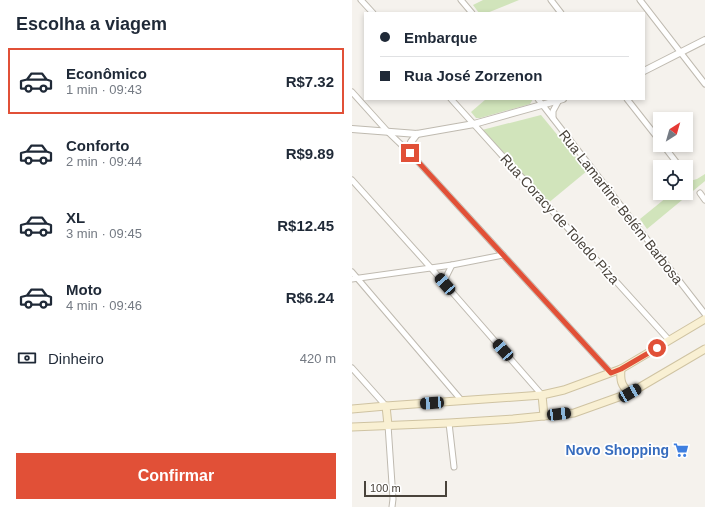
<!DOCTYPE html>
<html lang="pt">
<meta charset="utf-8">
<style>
:root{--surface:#fff;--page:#f6f6f7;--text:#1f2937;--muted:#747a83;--line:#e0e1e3;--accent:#e15037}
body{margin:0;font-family:Arial,sans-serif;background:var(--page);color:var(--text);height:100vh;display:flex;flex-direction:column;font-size:15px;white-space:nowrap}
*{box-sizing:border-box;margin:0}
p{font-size:13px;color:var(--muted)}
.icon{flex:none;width:22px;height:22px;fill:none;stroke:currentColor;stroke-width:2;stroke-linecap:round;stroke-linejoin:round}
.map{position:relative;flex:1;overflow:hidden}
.panel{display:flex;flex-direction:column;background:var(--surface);width:352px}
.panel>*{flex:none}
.banner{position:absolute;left:12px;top:12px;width:281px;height:88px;border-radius:0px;box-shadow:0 2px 6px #0003;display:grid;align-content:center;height:88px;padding:0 16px;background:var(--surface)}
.needle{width:26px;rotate:37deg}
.buttons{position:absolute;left:301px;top:112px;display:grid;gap:8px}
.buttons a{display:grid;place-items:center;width:40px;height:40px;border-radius:0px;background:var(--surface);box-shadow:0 2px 6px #0003;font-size:20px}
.scale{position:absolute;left:12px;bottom:10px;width:83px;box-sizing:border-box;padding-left:4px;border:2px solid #49433b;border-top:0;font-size:11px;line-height:14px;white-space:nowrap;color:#49433b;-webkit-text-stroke:3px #fff;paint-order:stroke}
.end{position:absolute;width:18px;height:18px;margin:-9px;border:5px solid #e15037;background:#fff;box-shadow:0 0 0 2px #fff}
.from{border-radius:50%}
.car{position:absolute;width:12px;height:24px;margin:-12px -6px;border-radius:5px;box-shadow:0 0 3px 1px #0007;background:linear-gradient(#222 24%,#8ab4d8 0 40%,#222 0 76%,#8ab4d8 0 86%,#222 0)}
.banner b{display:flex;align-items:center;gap:14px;height:38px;font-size:15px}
.banner b+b{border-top:1px solid var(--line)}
.banner i{width:10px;height:10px;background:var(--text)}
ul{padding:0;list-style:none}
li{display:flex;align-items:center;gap:12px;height:66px;margin:0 8px 6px;padding:0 8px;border:2px solid transparent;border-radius:0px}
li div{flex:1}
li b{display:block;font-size:15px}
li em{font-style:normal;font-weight:700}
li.selected{border-color:var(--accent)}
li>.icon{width:36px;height:36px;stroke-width:1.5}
h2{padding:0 16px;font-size:18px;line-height:48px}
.pay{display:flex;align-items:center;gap:10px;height:44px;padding:0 16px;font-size:15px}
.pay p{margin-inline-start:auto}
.cta{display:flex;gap:8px;margin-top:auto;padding:8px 16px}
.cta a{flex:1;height:46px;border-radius:0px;background:var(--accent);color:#fff;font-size:16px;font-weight:700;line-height:46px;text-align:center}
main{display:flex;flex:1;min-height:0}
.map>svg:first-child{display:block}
.green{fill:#d1e4bb}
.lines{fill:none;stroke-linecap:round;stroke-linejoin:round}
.minor-casing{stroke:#bfbab0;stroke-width:7}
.tertiary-casing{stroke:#bfbab0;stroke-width:8}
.secondary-casing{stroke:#cfc3a2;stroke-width:9}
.minor{stroke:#fff;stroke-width:5}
.tertiary{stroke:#fff;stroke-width:6}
.secondary{stroke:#f9f0d3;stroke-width:7}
.route{stroke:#e15037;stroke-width:5}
.labels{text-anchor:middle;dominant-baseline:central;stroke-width:3.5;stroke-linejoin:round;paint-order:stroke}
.street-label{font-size:14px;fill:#49433b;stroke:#fff}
.shop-label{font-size:14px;font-weight:bold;fill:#366cbe;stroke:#fff;text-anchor:end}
</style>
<main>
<section class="panel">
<h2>Escolha a viagem</h2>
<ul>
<li class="selected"><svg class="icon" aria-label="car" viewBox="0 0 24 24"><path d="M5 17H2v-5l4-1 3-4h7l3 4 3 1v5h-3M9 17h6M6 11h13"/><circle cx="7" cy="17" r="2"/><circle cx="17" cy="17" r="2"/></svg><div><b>Econômico</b><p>1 min · 09:43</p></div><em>R$7.32</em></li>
<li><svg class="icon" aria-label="car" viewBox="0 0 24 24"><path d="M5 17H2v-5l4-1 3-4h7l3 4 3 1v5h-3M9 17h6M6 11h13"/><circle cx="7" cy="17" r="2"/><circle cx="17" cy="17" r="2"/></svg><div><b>Conforto</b><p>2 min · 09:44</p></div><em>R$9.89</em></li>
<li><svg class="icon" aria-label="car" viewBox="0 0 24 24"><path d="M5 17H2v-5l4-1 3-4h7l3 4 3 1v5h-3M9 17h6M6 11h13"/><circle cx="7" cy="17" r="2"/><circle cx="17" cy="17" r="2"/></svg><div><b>XL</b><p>3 min · 09:45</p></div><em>R$12.45</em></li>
<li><svg class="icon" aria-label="car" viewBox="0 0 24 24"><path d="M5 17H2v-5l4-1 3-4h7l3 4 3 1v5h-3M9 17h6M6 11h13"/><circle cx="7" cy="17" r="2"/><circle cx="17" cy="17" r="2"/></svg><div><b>Moto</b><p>4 min · 09:46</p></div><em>R$6.24</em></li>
</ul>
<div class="pay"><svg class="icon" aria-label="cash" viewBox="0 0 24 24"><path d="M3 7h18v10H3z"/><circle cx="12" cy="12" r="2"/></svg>Dinheiro<p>420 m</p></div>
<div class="cta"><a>Confirmar</a></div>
</section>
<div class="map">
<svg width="353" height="507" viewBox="0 0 353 507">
<rect width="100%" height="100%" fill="#f5f2ed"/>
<!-- green -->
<g class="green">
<polygon points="131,0 167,0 135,13 127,13 121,5"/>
<polygon points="134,99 181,99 178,104 128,118 124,118 119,112"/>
<polygon points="189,115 235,171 195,204 126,131"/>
<polygon points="353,174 353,181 295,229 288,219 320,193 334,193 334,182 345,179"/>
</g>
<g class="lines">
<!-- minor casing -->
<g class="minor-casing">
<g id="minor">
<polyline points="9,0 21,13"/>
<polyline points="109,0 120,13"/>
<polyline points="199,0 209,13"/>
<polyline points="288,0 353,84"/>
<polyline points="0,92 36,132 58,153 259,373"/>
<polyline points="99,99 317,340"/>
<polyline points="186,99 353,314"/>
<polyline points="275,99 308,141"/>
<polyline points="201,118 201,111 207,100"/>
<polyline points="311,145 328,167"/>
<polyline points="0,180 79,268 190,395"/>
<polyline points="348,193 353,200"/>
<polyline points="0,272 110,401"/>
<polyline points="0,279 100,265 151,255"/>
<polyline points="93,284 94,277 100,265"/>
<polyline points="0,368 34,406"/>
<polyline points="97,423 102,467"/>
<polyline points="36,425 41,499 40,507"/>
</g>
</g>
<!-- tertiary casing -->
<g class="tertiary-casing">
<g id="tertiary">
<polyline points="292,71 353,40"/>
<polyline points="0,129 65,134 122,124 211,99"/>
<polyline points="58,153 59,142 65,134"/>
</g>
</g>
<!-- secondary casing -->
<g class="secondary-casing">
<g id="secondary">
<path d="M269,369c-1,11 0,17 9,24"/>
<polyline points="190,395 192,416"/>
<polyline points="34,406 36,425"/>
<polyline points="0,409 34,406 190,395 212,390 269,369 353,319"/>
<polyline points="0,427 97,423 161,419 222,413 278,393 353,349"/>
</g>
</g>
<!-- minor -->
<use href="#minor" class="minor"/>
<!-- tertiary -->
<use href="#tertiary" class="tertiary"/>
<!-- secondary -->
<use href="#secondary" class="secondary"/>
</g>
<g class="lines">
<!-- route -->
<polyline class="route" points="58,153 259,373 269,369 305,348"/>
</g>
<!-- icons -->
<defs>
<g id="supermarket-bare" transform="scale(1.2)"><path d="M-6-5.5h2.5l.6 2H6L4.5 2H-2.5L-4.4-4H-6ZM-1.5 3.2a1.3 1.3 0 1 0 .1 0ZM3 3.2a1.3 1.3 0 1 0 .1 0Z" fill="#3f7fe0" stroke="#fff" stroke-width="2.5" paint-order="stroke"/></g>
</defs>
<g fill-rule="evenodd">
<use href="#supermarket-bare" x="329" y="450"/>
</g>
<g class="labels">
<!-- street labels -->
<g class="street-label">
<text transform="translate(269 207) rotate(52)">Rua Lamartine Belém Barbosa</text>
<text transform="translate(208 219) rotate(48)">Rua Coracy de Toledo Piza</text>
</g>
<!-- shop labels -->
<g class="shop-label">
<text x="317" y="450">Novo Shopping</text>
</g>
</g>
</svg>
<div class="buttons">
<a><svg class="needle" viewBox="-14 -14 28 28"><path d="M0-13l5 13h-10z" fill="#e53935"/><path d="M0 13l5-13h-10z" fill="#747a83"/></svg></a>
<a><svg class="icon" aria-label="locate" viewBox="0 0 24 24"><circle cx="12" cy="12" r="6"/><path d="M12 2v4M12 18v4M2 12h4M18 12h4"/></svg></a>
</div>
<div class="scale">100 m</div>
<i class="end from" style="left:305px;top:348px"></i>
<i class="end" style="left:58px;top:153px"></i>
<i class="car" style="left:93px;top:284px;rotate:319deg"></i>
<i class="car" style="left:151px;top:350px;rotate:319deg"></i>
<i class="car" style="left:278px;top:393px;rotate:60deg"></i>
<i class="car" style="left:80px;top:403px;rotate:266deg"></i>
<i class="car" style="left:207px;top:414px;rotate:83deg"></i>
<div class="banner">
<b><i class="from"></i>Embarque</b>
<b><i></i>Rua José Zorzenon</b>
</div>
</div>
</main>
